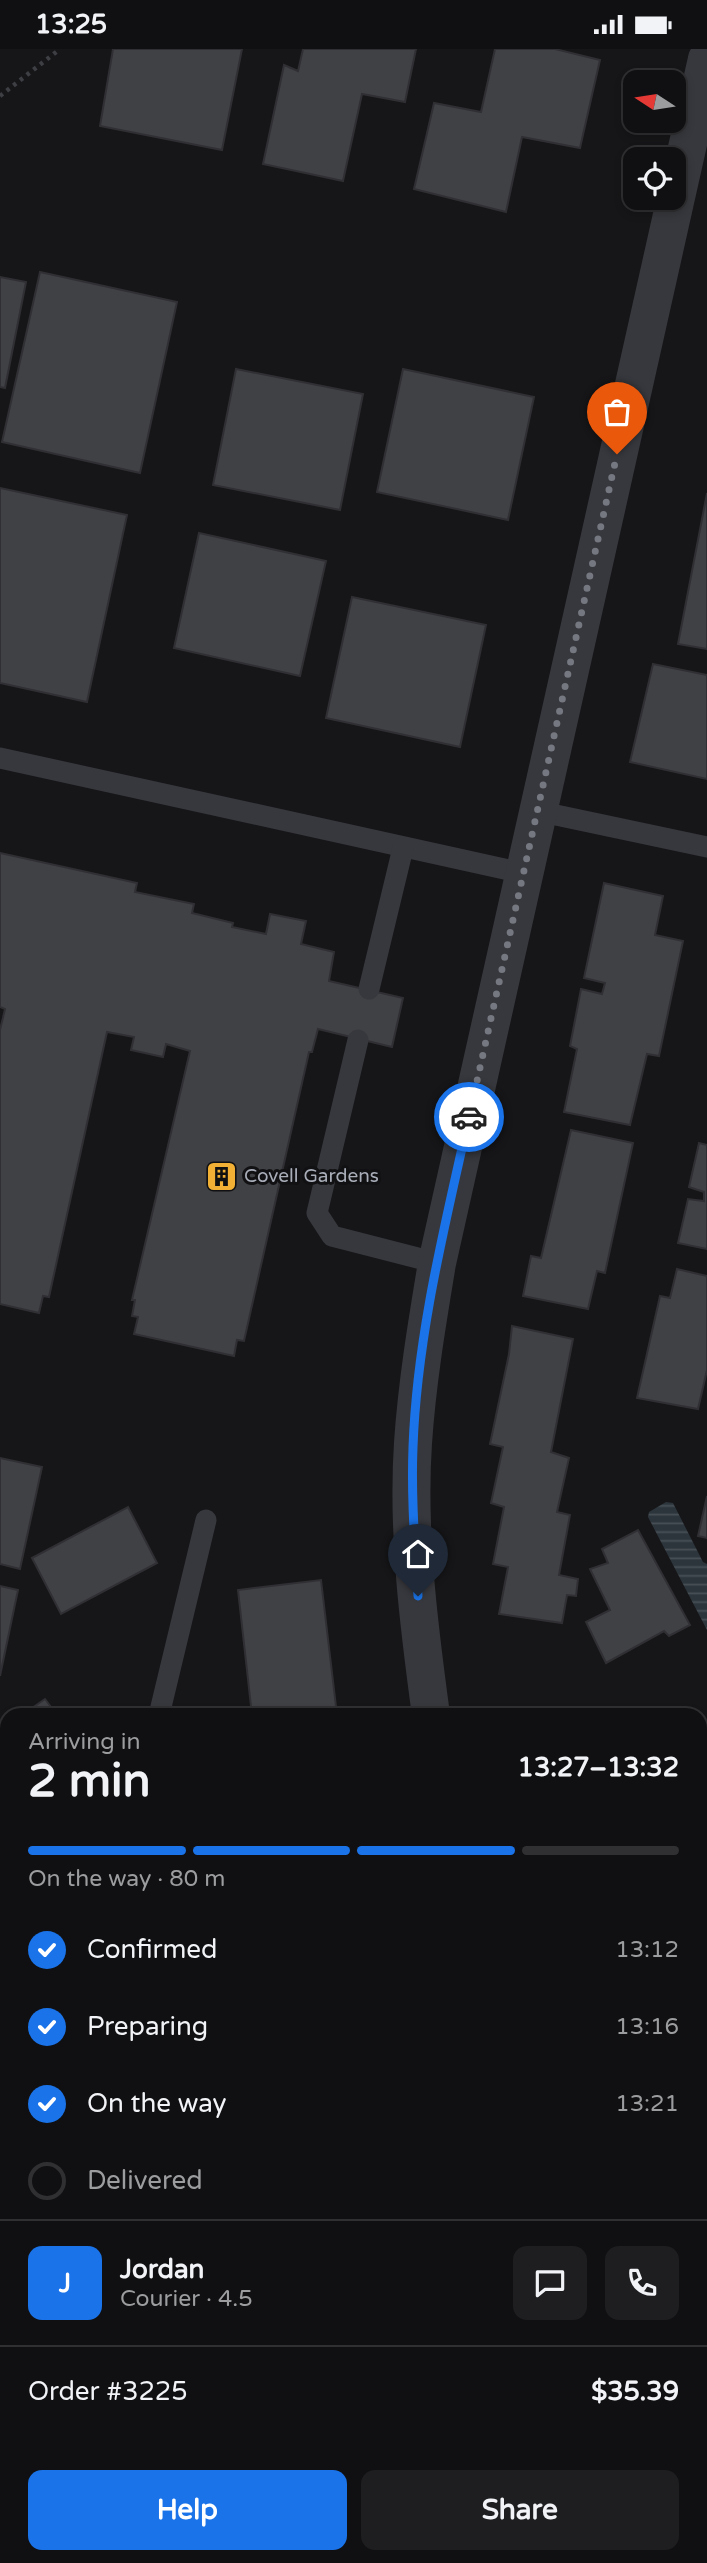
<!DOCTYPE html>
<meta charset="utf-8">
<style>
:root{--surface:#101012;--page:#1e1e20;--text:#f1f3f6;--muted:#9c9d9f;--line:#303032;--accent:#1a73e8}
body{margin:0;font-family:"Varela Round",sans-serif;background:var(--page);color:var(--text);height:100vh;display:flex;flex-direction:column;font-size:26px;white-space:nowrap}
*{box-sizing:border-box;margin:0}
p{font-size:23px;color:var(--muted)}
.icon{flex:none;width:38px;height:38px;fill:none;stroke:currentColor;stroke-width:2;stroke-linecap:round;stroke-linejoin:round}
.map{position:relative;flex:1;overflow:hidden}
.side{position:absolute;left:0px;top:1659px;width:707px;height:856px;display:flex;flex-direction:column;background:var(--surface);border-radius:21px 21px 0 0;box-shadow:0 4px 10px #0003,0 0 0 2px var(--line)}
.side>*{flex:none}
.needle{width:46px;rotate:282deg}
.controls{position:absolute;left:623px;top:21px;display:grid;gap:14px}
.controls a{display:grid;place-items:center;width:63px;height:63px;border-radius:14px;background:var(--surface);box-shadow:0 4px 10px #0003,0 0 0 2px var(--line);font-size:35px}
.pin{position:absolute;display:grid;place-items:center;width:60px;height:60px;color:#fff;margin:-72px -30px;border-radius:50% 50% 50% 0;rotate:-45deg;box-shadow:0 0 7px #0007}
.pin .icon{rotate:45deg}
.courier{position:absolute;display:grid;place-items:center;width:70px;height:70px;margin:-35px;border:5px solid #1a73e8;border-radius:50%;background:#fff;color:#222;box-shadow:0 2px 9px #0007}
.summary em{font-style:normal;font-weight:700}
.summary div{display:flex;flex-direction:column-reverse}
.summary{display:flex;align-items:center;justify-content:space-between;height:119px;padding:0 28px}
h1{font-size:46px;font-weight:700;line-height:52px}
.bar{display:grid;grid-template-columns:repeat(4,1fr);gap:10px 7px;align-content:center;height:84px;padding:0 28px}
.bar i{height:9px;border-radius:5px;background:var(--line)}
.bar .active{background:var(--accent)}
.bar p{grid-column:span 4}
.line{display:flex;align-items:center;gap:18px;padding:0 28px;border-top:2px solid var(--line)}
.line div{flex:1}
.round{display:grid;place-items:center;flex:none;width:74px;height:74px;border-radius:14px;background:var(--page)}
ol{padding:0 28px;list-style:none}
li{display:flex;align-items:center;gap:21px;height:77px}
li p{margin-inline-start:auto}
li .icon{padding:7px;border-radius:50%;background:var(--accent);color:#fff;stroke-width:4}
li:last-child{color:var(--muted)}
li i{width:38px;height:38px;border:4px solid var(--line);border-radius:50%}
.button{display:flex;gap:14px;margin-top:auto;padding:14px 28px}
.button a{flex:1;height:80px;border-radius:14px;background:var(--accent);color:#fff;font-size:28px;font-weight:700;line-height:80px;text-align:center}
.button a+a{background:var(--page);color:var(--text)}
.status{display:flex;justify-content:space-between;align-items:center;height:49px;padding:0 35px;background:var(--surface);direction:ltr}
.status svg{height:19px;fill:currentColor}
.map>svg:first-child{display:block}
.built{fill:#222225}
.water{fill:url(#water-rules)}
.building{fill:#404145;stroke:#303034;stroke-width:2}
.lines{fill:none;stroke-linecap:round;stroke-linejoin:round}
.path{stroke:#3d3f44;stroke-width:4.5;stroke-dasharray:3.5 5;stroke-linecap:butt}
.lane{stroke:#37383d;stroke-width:21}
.street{stroke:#37383d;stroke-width:38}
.secondary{stroke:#45474d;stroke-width:38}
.done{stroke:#757880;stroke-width:7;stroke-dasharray:0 12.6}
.route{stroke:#1a73e8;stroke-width:9}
.labels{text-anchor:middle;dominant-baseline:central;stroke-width:6;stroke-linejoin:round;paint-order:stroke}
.poi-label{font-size:19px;fill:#a8adb8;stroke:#111113;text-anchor:start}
</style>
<div class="status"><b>13:25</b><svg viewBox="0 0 49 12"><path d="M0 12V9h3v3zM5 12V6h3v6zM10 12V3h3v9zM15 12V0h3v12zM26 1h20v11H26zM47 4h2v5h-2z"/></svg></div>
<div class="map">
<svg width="707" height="2514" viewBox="0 0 707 2514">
<defs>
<pattern id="water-rules" width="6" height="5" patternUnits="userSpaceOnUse" patternTransform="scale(1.75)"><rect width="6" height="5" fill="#2c353c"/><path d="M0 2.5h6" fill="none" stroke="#485056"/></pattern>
</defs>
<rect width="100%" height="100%" fill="#161618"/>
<!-- built -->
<path class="built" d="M700,2121L707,2122V2514H0V2446L7,2441V2508H700Z"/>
<!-- water -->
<path class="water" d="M666,1453L673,1454L703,1513L707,1515V1581L648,1468L649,1463Z"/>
<!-- building -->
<g class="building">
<path d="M113,0H242L222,101L100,77Z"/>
<path d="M303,0H416L405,53L362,45L343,132L263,115L284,16L298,22Z"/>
<path d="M495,0H555L600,11L580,99L522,88L506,163L414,140L434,54L481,63Z"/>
<path d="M40,223L177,253L140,424L2,393Z"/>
<path d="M0,228L26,233L5,339L0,338Z"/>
<path d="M236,320L363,345L340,461L213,436Z"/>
<path d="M403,320L534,348L508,471L377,443Z"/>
<path d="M0,439L127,466L87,653L0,634Z"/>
<path d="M707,444V600L678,595Z"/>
<path d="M199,484L326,512L300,627L174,599Z"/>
<path d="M352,548L486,576L460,698L326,669Z"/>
<path d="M653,615L707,626V730L630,713Z"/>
<path d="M0,804L137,834L135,843L194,855L192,864L233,874L232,878L266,885L270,865L306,872L301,895L334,903L329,932L403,949L392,998L318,980L312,1003H309L244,1292L237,1291L234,1307L134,1285L138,1268L132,1267L135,1251H132L190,1002L166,995L163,1008L131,1001L134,988L107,983L49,1248L43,1247L39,1264L0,1255V981L5,960L0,958Z"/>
<path d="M604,834L663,847L655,886L683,892L659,1007L647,1005L630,1076L564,1063L577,1000L570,997L581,940L602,945L605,934L584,929Z"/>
<path d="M571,1081L633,1094L605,1224L597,1222L588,1260L523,1247L531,1207L541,1209Z"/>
<path d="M699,1094L707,1096V1200L678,1194L688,1150L704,1152V1143L689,1138Z"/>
<path d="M677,1220L707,1227V1321L698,1360L637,1349L660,1247L670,1249Z"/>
<path d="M512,1277L573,1290L551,1403L569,1409L557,1463L570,1466L559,1526L578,1530L576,1547L567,1546L562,1574L499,1565L508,1518L493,1515L504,1458L491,1454L503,1398L490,1395L509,1305Z"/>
<path d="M0,1409L42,1418L20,1520L0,1515Z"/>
<path d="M707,1447V1489L698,1487Z"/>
<path d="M128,1458L157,1514L61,1565L32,1509Z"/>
<path d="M638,1481L690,1576L669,1587L664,1582L606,1614L586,1573L610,1561L590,1520L608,1514L602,1500Z"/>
<path d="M321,1531L337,1666H252L238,1541Z"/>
<path d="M0,1537L18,1541L0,1627Z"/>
<path d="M45,1650L57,1666H22Z"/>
<path d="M7,1677V1782L0,1787V1682Z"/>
<path d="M700,1759L707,1760V1961L700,1960Z"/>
<path d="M0,1826L7,1836V1952L0,1957Z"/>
<path d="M700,2153L707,2155V2352L700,2351Z"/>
<path d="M107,2508H241L231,2514H111Z"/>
</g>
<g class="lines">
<!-- path -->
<g class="path">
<path d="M0,47L60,0"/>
<path d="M293,2508L298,2514"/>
</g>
<!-- lane -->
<g class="lane">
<path d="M0,709L523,824"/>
<path d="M537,762L707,798"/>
<path d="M369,940L403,799"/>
<path d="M358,991L317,1164L332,1187L437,1214"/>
<path d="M160,1662L206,1471"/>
<path d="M700,1687H707"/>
<path d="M0,2032L7,2027"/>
<path d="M0,2443L7,2452"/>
<path d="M47,2508L51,2514"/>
</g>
<!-- street -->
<path class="street" d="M431,1666C419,1578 407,1483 413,1394C417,1334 427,1274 437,1214L707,10"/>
<!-- secondary -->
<g class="secondary">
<path d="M700,2067L707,2068"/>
<path d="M0,2383L7,2377"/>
</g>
</g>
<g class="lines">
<!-- done -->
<path class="done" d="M469,1068L617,405"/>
<!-- route -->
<path class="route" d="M418,1547C415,1497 411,1448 413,1398C417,1286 445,1176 469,1068"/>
</g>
<!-- icons -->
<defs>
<symbol id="building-square" viewBox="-11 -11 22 22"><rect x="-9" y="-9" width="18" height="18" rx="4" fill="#f2b134" stroke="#111113"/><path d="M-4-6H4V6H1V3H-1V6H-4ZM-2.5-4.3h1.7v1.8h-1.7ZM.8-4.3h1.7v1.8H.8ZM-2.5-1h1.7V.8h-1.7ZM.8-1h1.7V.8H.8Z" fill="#111"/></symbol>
</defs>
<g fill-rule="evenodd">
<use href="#building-square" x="204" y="1110" width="35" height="35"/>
</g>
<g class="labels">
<!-- poi labels -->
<g class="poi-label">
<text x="244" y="1127">Covell Gardens</text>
</g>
</g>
</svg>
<div class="controls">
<a><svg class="needle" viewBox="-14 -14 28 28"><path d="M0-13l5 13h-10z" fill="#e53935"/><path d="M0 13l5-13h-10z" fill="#9c9d9f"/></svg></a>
<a><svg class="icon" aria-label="locate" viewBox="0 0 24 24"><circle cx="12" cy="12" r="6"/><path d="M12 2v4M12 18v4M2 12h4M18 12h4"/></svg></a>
</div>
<div class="pin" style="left:617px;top:405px;background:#ea580c"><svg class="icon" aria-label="bag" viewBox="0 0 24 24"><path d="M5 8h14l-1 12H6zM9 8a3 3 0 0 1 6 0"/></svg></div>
<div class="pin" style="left:418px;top:1547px;background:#1f2937"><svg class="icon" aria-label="home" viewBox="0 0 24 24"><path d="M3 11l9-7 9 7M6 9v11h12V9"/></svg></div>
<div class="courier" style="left:469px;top:1068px"><svg class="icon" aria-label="car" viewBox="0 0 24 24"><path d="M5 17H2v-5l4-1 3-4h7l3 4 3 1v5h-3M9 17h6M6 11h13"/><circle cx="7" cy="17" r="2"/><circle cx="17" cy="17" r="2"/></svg></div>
<section class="side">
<div class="summary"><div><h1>2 min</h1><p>Arriving in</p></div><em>13:27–13:32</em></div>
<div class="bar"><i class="active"></i><i class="active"></i><i class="active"></i><i></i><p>On the way · 80 m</p></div>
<ol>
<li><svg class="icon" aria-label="check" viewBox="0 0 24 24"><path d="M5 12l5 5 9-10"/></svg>Confirmed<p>13:12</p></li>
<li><svg class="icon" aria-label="check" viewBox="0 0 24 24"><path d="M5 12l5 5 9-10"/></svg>Preparing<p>13:16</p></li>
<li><svg class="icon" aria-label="check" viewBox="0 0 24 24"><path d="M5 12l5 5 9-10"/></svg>On the way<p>13:21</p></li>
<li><i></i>Delivered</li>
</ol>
<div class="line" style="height:126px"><b class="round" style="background:var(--accent);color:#fff">J</b><div><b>Jordan</b><p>Courier · 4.5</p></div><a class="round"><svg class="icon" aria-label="chat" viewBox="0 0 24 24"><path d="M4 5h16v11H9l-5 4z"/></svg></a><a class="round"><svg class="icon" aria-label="phone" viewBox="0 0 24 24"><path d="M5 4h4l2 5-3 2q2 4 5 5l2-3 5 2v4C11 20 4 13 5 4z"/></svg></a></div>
<div class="line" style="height:91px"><div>Order #3225</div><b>$35.39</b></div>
<div class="button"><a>Help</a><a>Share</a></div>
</section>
</div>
